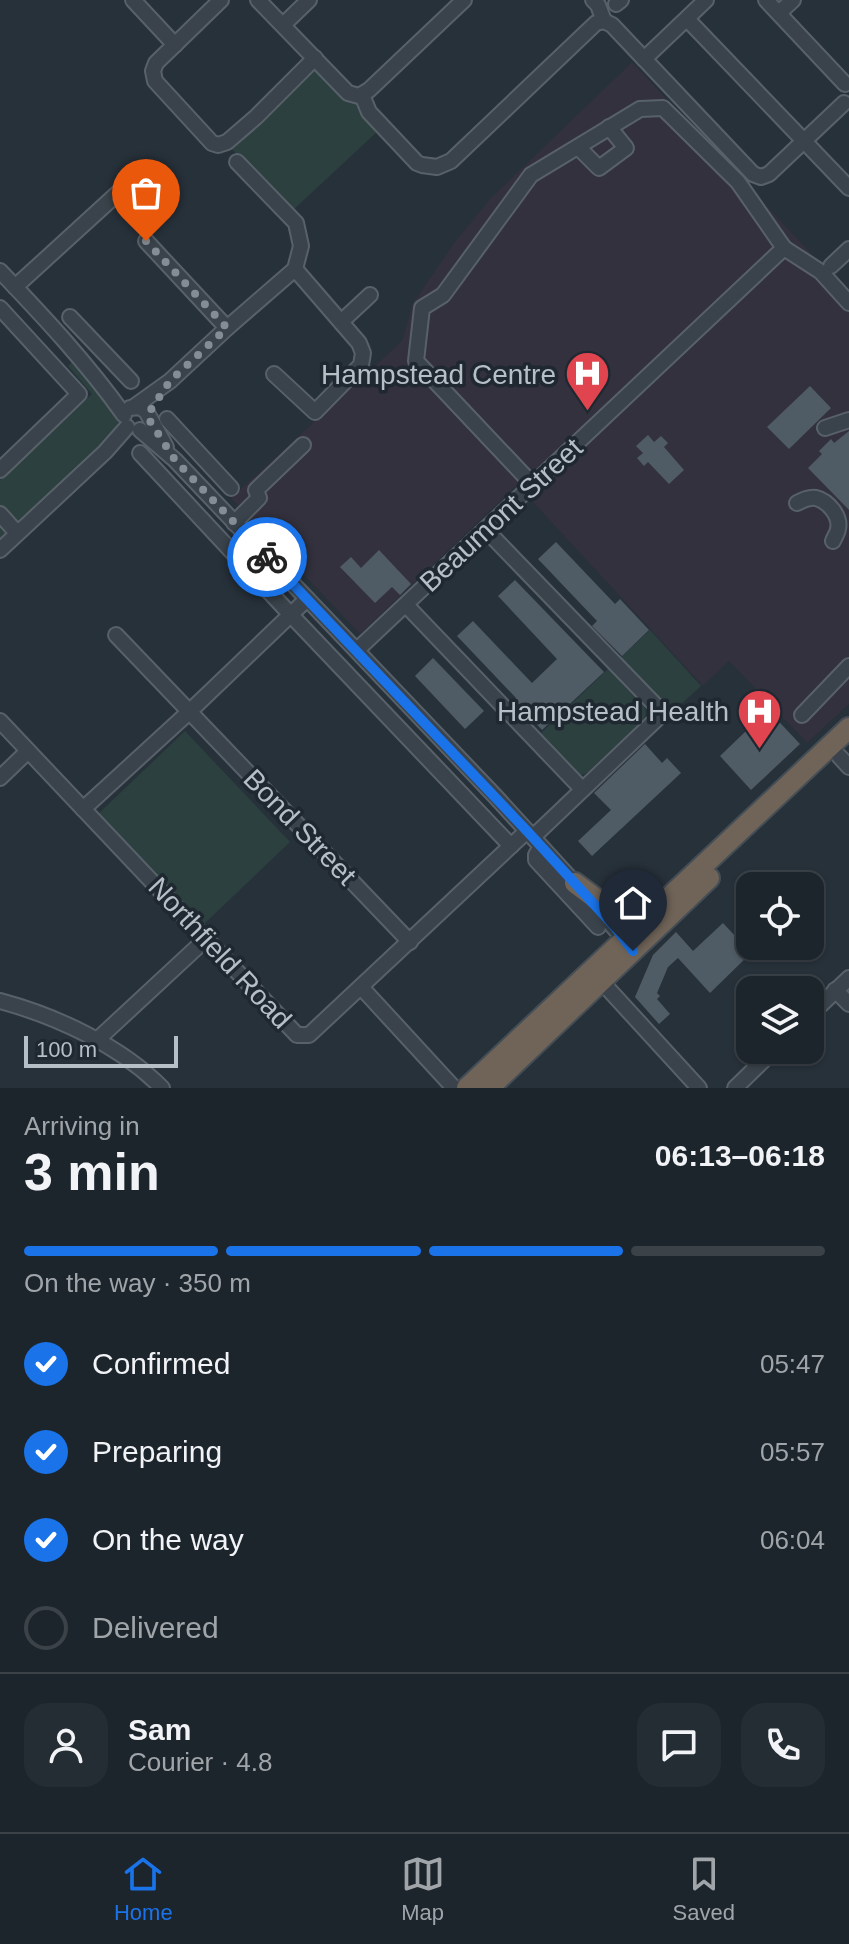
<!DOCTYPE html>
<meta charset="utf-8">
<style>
:root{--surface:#1d252c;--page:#252d34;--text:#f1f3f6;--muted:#a0a5a9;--line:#3b4248;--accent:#1a73e8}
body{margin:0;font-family:Arial,sans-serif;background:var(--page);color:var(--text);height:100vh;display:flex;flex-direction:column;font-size:30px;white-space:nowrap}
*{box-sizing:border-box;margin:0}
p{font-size:26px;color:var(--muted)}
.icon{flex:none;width:44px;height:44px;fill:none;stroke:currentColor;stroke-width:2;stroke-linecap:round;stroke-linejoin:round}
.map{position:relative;height:1088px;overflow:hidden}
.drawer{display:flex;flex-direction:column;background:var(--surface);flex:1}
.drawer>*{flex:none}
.tools{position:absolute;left:736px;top:872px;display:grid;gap:16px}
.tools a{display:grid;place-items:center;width:88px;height:88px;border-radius:16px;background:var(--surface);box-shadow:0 2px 6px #0004,0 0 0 2px var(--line);font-size:40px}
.scale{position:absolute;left:24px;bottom:20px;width:154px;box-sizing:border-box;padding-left:8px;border:4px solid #b6bec6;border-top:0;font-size:22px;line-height:28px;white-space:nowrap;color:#b6bec6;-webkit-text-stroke:6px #1f2830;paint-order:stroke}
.pin{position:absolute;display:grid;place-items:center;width:68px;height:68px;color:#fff;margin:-82px -34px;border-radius:50% 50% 50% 0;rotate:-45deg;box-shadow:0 0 8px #0007}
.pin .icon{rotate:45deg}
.courier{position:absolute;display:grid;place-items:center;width:80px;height:80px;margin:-40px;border:6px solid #1a73e8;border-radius:50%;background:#fff;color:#222;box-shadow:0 2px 10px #0007}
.head em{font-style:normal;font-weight:700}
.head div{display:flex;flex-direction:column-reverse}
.head{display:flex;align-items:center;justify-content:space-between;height:136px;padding:0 24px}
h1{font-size:52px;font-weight:700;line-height:60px}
.bar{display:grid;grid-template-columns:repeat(4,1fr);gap:12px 8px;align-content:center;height:96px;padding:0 24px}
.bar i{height:10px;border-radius:6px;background:var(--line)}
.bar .active{background:var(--accent)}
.bar p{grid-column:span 4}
.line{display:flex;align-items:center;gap:20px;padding:0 24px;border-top:2px solid var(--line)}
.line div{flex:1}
.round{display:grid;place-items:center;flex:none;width:84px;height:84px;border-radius:24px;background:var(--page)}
ol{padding:0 24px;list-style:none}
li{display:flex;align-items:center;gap:24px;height:88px}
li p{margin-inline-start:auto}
li .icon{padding:8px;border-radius:50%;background:var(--accent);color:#fff;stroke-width:4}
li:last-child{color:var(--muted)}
li i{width:44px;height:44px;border:4px solid var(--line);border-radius:50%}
.tabs{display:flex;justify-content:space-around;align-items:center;height:112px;border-top:2px solid var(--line);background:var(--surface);font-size:22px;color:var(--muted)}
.tabs a{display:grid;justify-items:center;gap:4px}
.tabs .active{color:var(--accent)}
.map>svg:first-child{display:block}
.medical{fill:#32313d}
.green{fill:#2c403f}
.building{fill:#505c65}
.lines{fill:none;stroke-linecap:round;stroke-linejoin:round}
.minor-casing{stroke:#586169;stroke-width:18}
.highway-casing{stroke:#454e56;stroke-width:24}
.minor{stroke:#3a434b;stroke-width:14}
.highway{stroke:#706458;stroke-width:20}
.done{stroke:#848d95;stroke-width:8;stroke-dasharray:0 14.4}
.route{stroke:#1a73e8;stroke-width:10}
.labels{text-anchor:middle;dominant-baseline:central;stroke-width:7;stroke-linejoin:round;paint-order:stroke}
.poi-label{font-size:28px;fill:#b6bec6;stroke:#1f2830;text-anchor:end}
.street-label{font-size:28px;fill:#b6bec6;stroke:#1f2830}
</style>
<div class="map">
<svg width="849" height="1088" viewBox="0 0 849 1088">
<rect width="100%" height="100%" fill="#27313a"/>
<!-- medical -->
<path class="medical" d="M632,62L849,294V704L807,743L729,661L703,686L517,485L360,634L231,498L402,341L413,303L454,243L490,199Z"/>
<!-- green -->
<g class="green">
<path d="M317,58L378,131L292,211L228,145Z"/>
<path d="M74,360L120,411L116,433L0,542V480L92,394L68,366Z"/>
<path d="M650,630L701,686L668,716L617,661Z"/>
<path d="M608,669L644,707C647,712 646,715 643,720L588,772L582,775L578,774L539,735Z"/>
<path d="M185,731L290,842L202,926L97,815Z"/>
</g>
<!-- building -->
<g class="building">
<path d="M810,386L831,408L789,449L767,427Z"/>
<path d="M849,431V510L808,468L822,454L819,451L831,439L834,443Z"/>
<path d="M648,435L654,442L661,436L668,443L664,447L684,470L669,484L648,462L644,466L637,458L643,453L636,446Z"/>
<path d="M556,542L615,604L620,599L649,630L622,656L592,626L597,621L538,559Z"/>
<path d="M379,550L411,584L400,595L392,587L375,603L340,567L351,557L361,568Z"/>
<path d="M515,580L604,672L542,730L514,700L516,698L457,636L473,621L532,683L557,659L498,596Z"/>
<path d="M433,658L484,711L465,729L415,676Z"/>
<path d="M768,710L800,744L751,790L720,756Z"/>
<path d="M645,744L662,763L667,758L681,773L592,856L578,841L611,810L594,793Z"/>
<path d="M723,923L751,953L710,993L678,958L668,967L657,993L660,996L657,999L670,1014L659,1024L635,997L653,955L676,932L693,951Z"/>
</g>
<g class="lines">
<defs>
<g id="minor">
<path d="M133,0L175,45"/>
<path d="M221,0L156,63L153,71L155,81L212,143L218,145L227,142L256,117L315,58"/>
<path d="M258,0L348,93L359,96L369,90L464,0"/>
<path d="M593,0L598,5L604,21"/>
<path d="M766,0L845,84"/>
<path d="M616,4L621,0"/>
<path d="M779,13L793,0"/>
<path d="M687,19L849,188"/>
<path d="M283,25L309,0"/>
<path d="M644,59L706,0"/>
<path d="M362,95L369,112L417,163L422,165L437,167L451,161L596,23L604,21L612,25L753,174L761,177L769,174L844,103"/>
<path d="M578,147L599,168L626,148L609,127"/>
<path d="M146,241L227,328"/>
<path d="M831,266L849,249"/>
<path d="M0,271C44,317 87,363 124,415"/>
<path d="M15,287L118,193"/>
<path d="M0,308L79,394L0,470"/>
<path d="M70,317L131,381"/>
<path d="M341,322L370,295"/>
<path d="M274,374L315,412L361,365L363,353L359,343L295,269"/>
<path d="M135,406L170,381L227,328L295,269L301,246L296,223L237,162"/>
<path d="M130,408L139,407L146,411L166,447"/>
<path d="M167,419L231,488"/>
<path d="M825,428L849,420"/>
<path d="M140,430L175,460L495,796L580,889"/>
<path d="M140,453L291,615L511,846"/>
<path d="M534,486L416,361L422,308L443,295L531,175L640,109L663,108L738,182L784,248L821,272L849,303"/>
<path d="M797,503C803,500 809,497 816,498C828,501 841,516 838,529C838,532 834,538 833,541"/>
<path d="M0,514L17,533"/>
<path d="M234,523L259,498L256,490L303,445"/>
<path d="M486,530L661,711V715L533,837"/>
<path d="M0,550L105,452L127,427"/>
<path d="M406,605L582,789"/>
<path d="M116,635L410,942"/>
<path d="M357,650L784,248"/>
<path d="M802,715L849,666"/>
<path d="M0,721L297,1035H309L527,831"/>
<path d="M839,756L849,767"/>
<path d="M0,778L28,751"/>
<path d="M83,809L189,712L307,599"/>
<path d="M541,847L536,855V860L598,927"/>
<path d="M596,907L630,946"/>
<path d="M601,981L699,1088"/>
<path d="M361,987L454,1088"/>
<path d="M835,990L849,1004"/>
<path d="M0,1001C56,1016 121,1046 162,1088"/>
<path d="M810,1015L849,978"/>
<path d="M97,1040L207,938"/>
<path d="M735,1088L774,1050"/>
</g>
<g id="highway">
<path d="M575,883L622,918L637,919L650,915"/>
<path d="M467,1088L849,728"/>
<path d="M489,1088L709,878"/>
</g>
</defs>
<!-- minor casing -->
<use href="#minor" class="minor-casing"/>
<!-- highway casing -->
<use href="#highway" class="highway-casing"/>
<!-- minor -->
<use href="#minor" class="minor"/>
<!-- highway -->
<use href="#highway" class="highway"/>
</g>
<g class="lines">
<!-- done -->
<path class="done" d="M146,241L227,328L170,381L148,414V418L175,460L267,557"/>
<!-- route -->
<path class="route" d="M267,557L527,831L614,926L633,951"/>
</g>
<!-- icons -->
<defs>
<symbol id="hospital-pin" viewBox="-11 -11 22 30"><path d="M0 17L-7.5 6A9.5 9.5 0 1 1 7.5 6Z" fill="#e0444e" stroke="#1f2830"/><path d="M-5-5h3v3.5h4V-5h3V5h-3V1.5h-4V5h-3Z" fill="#fff"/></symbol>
</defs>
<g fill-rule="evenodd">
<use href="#hospital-pin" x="562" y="348" width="51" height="69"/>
<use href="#hospital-pin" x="734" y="686" width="51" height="69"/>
</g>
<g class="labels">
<!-- poi labels -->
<g class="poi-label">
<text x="556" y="374">Hampstead Centre</text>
<text x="729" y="711">Hampstead Health</text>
</g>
<!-- street labels -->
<g class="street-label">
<text transform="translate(501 515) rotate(-43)">Beaumont Street</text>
<text transform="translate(300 827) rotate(46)">Bond Street</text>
<text transform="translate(220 953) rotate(47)">Northfield Road</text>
</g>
</g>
</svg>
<div class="tools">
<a><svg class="icon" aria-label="locate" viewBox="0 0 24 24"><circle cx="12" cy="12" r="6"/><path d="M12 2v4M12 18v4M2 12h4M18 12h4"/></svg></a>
<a><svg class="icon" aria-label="layers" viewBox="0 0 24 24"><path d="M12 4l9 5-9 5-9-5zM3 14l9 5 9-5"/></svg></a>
</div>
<div class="scale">100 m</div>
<div class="pin" style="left:146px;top:241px;background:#ea580c"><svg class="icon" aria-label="bag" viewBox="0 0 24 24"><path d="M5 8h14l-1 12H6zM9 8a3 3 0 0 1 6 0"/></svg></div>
<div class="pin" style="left:633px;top:951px;background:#1f2937"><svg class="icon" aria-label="home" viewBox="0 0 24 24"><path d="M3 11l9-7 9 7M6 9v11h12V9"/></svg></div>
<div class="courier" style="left:267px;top:557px"><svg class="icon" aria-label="bike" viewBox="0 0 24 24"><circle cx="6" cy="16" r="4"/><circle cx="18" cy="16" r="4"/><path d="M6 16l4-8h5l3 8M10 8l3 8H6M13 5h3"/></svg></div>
</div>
<section class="drawer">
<div class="head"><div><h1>3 min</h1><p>Arriving in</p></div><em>06:13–06:18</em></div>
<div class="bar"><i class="active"></i><i class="active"></i><i class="active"></i><i></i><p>On the way · 350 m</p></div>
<ol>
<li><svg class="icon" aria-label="check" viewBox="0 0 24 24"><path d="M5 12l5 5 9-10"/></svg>Confirmed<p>05:47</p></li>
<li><svg class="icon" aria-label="check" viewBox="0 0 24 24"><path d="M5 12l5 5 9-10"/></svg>Preparing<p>05:57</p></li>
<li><svg class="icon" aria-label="check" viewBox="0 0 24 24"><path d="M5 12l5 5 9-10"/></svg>On the way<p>06:04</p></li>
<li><i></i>Delivered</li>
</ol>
<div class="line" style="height:144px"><a class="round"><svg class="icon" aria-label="person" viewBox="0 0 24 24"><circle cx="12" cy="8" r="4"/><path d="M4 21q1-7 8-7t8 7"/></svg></a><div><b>Sam</b><p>Courier · 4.8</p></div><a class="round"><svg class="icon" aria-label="chat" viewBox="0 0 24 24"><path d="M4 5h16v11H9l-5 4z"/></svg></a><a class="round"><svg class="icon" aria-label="phone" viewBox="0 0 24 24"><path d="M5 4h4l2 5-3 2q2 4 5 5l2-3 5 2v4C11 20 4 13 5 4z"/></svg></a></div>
</section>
<nav class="tabs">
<a class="active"><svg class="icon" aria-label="home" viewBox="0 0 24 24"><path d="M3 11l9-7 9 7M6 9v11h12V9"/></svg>Home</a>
<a><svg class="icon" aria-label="map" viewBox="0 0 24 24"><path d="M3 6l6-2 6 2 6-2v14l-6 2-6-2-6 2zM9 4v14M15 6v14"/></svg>Map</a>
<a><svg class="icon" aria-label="saved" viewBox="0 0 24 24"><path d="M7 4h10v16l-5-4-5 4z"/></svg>Saved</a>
</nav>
